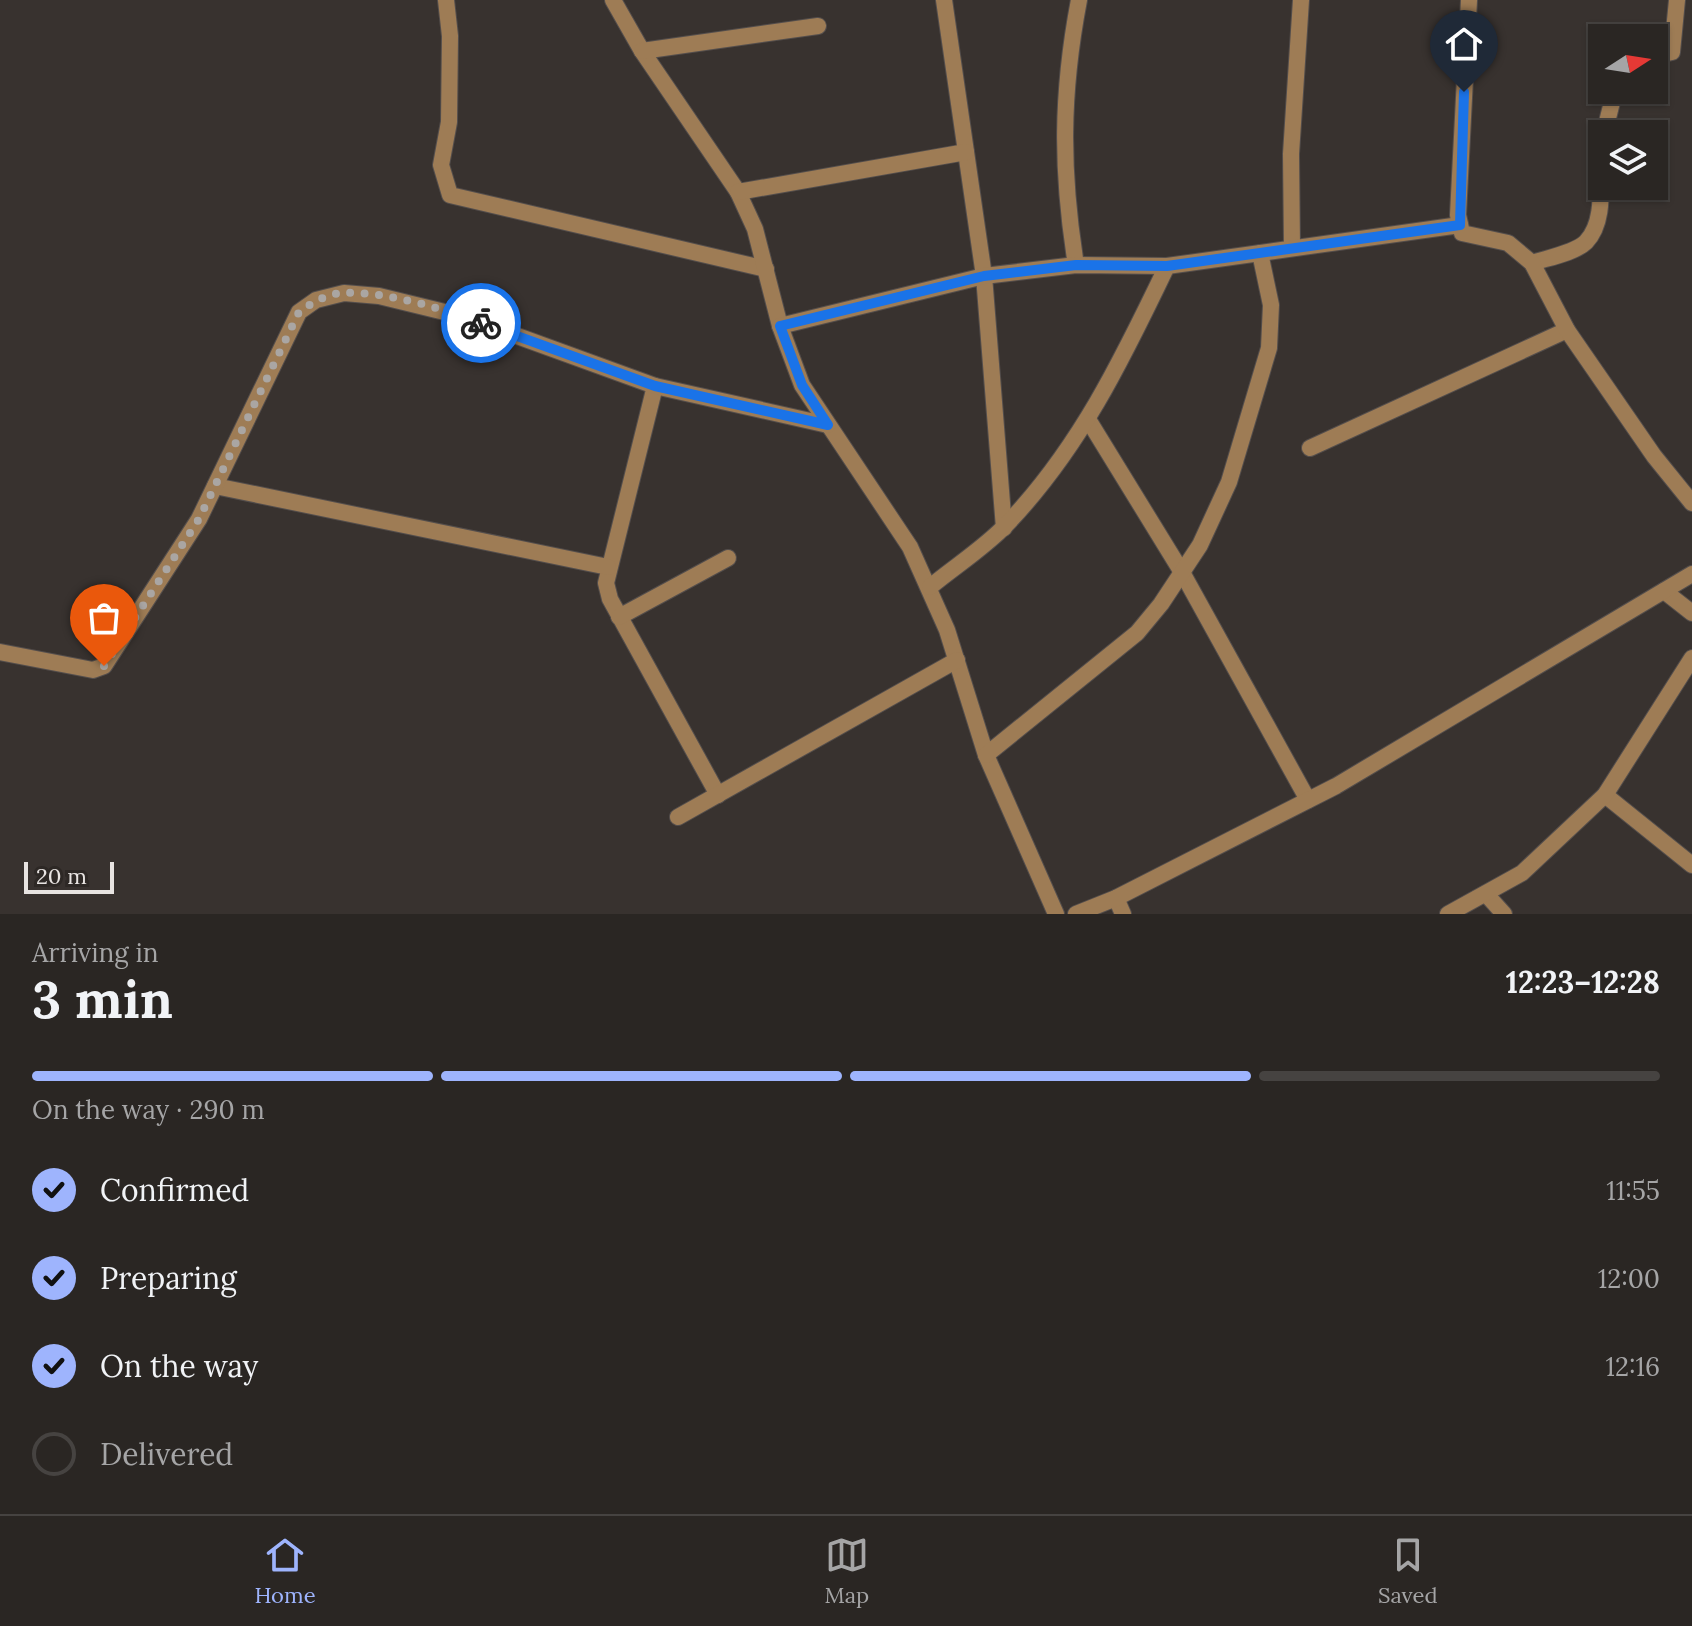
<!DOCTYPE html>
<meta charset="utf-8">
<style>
:root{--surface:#2a2623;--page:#322e2b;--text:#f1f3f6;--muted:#a5a5a6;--line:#464341;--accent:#9eb4fd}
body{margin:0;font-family:Lora,serif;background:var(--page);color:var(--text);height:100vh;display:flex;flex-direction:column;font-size:30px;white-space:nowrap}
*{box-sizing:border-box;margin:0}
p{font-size:26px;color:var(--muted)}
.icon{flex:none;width:44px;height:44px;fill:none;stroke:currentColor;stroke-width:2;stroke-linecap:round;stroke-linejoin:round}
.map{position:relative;height:914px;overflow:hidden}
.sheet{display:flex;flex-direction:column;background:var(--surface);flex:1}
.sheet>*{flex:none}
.needle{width:52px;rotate:78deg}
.fabs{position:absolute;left:1588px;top:24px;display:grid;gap:16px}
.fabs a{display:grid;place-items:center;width:80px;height:80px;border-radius:0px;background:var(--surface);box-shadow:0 2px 6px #0004,0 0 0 2px var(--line);font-size:40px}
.scale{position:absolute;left:24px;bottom:20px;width:90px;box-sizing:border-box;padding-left:8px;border:4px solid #e8e4e2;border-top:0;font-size:22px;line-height:28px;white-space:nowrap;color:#e8e4e2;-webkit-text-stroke:6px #2d2825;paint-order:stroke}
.pin{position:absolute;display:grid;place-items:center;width:68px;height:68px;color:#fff;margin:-82px -34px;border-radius:50% 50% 50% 0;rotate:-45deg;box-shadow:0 0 8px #0007}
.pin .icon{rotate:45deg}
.courier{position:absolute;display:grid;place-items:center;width:80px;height:80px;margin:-40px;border:6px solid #1a73e8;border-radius:50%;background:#fff;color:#222;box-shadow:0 2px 10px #0007}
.summary em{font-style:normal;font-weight:800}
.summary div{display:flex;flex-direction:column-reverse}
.summary{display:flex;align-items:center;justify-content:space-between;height:136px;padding:0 32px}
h1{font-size:52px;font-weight:800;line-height:60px}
.bar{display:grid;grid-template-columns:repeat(4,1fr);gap:12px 8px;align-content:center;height:96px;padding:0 32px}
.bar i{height:10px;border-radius:6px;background:var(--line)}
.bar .selected{background:var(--accent)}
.bar p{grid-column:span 4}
ol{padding:0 32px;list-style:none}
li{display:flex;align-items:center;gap:24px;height:88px}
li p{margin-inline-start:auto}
li .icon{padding:8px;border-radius:50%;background:var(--accent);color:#111;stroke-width:4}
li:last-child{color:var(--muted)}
li i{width:44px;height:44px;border:4px solid var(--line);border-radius:50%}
.tab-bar{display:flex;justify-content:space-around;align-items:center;height:112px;border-top:2px solid var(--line);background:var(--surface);font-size:22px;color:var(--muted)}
.tab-bar a{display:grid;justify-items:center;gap:4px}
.tab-bar .selected{color:var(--accent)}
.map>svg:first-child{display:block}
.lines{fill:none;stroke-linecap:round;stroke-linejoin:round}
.minor-casing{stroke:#544e4c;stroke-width:18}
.tertiary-casing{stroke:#544e4c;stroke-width:18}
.minor{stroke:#9e7c55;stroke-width:16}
.tertiary{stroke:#9e7c55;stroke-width:16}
.done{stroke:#aaa6a3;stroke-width:8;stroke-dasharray:0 14.4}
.route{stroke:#1a73e8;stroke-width:10}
</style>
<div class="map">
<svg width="1692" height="914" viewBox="0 0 1692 914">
<rect width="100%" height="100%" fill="#38322f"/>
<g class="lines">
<defs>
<g id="minor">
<path d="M446,0L450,36L449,122L441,165L450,195L766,269"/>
<path d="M613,0L642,51L738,192L755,229L780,326L802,385L910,547L947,630L986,755L1056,914"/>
<path d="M944,0L984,276L1004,528"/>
<path d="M642,51L818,26"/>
<path d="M1654,56L1672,52L1677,0"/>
<path d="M1604,134L1615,90"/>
<path d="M738,192L966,152"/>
<path d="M1292,248L1291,154L1301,0"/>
<path d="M1532,263C1547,258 1575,253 1586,242C1609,218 1597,172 1602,143"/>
<path d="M1076,265C1061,171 1061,94 1079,0"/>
<path d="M780,326L984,276L1076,265L1167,266L1460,225"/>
<path d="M655,386L606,583L610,599L718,795"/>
<path d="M1089,421L1183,574L1308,800"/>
<path d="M1310,448L1567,330"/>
<path d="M215,486L608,567"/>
<path d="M930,587C954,567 984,548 1006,525C1079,449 1122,360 1167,266"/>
<path d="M1664,591L1692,613"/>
<path d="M619,617L728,558"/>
<path d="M0,652L93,670L104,666L199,519L299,312L316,300L344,293L379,296L465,317L655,386L828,425"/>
<path d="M986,755L1137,633L1161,604L1200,545L1229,482L1269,348L1271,305L1260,253"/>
<path d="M1605,795L1692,865"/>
<path d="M678,817L957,660"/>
<path d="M1486,894L1504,914"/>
<path d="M1116,898L1123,914"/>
<path d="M1448,914L1522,873L1605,795L1692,658"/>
</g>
<g id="tertiary">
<path d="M1469,0L1458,215L1462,233L1508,243L1532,263L1567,330L1654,456L1692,503"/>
<path d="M1076,914L1116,898L1336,786L1692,574"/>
</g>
</defs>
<!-- minor casing -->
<use href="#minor" class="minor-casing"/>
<!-- tertiary casing -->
<use href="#tertiary" class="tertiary-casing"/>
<!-- minor -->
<use href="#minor" class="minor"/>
<!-- tertiary -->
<use href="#tertiary" class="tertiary"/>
</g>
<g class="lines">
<!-- done -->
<path class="done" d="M104,666L199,519L299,312C313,302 328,293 345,293C384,291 445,309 481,323"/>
<!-- route -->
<path class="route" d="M481,323L655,386L828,425L802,385L780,326L984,276L1076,265L1167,266L1460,225L1464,92"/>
</g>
</svg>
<div class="fabs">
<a><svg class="needle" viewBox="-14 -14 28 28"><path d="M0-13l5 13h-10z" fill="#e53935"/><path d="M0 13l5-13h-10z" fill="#a5a5a6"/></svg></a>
<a><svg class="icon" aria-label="layers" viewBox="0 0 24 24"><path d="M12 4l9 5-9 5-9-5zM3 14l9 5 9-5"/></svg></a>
</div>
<div class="scale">20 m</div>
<div class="pin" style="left:104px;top:666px;background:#ea580c"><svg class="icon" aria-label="bag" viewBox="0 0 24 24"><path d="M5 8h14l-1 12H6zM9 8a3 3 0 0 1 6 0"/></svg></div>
<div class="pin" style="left:1464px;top:92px;background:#1f2937"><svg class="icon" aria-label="home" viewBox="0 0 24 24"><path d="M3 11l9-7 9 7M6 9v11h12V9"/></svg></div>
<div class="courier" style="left:481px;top:323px"><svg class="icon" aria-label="bike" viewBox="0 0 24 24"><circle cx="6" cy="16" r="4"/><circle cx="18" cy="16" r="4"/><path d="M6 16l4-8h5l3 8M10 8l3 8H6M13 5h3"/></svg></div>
</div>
<section class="sheet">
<div class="summary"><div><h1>3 min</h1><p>Arriving in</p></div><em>12:23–12:28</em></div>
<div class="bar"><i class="selected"></i><i class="selected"></i><i class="selected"></i><i></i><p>On the way · 290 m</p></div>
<ol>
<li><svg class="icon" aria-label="check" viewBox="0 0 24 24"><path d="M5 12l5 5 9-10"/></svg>Confirmed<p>11:55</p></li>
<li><svg class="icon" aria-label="check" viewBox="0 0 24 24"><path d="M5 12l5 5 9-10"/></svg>Preparing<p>12:00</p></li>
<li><svg class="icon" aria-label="check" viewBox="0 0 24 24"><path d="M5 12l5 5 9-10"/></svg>On the way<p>12:16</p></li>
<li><i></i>Delivered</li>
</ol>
</section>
<nav class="tab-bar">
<a class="selected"><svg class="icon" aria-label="home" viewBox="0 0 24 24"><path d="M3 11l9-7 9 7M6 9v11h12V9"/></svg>Home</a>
<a><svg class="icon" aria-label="map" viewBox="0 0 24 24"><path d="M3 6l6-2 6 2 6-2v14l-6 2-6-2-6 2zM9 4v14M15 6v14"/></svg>Map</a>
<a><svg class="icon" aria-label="saved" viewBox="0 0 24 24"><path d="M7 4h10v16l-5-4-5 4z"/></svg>Saved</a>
</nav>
